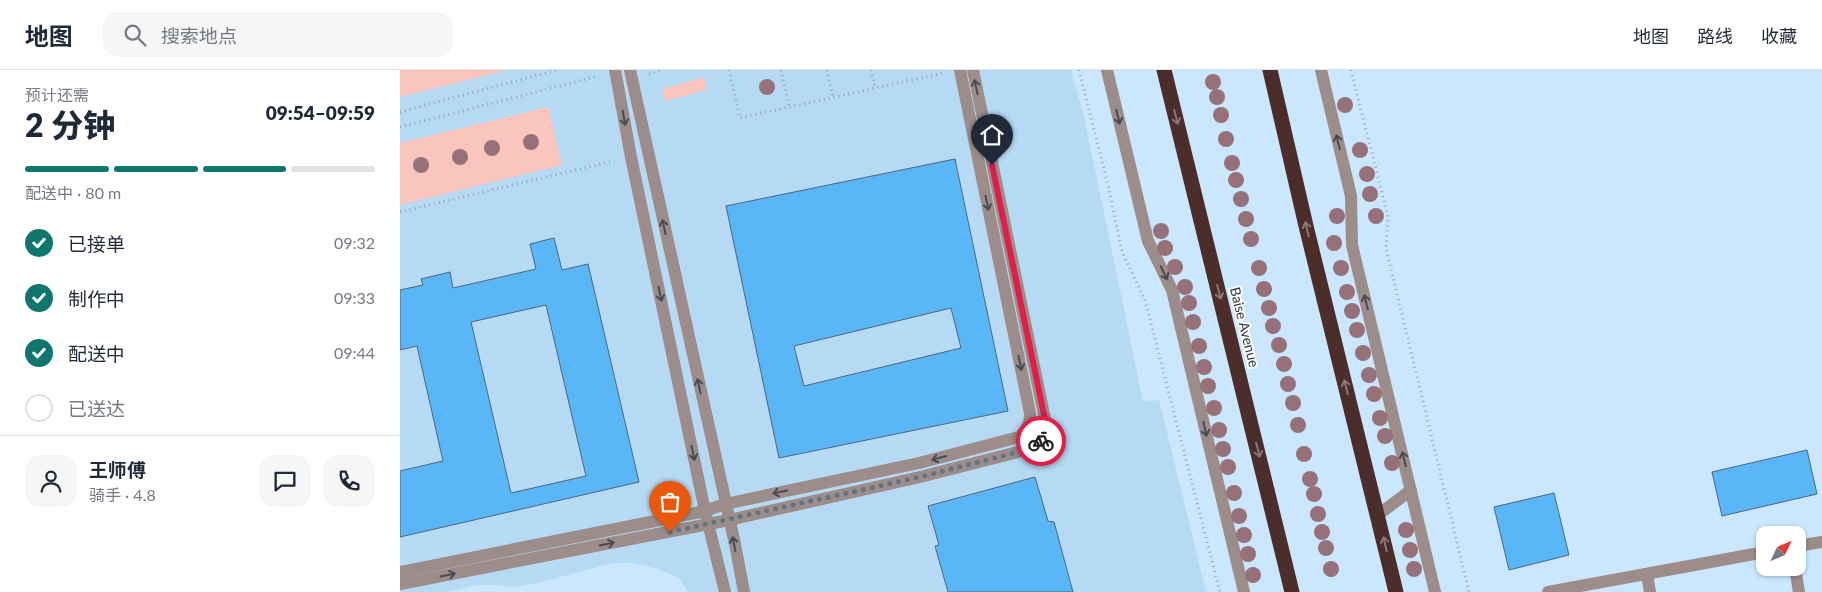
<!DOCTYPE html>
<html lang="zh">
<meta charset="utf-8">
<style>
:root{--surface:#fff;--page:#f6f6f7;--text:#1f2937;--muted:#747a83;--line:#e0e1e3;--accent:#0f766e}
body{margin:0;font-family:Lato,"Noto Sans SC",sans-serif;background:var(--page);color:var(--text);height:100vh;display:flex;flex-direction:column;font-size:19px;white-space:nowrap}
*{box-sizing:border-box;margin:0}
p{font-size:16px;color:var(--muted)}
.icon{flex:none;width:28px;height:28px;fill:none;stroke:currentColor;stroke-width:2;stroke-linecap:round;stroke-linejoin:round}
.map{position:relative;flex:1;overflow:hidden}
.side{display:flex;flex-direction:column;background:var(--surface);width:400px}
.side>*{flex:none}
.needle{width:32px;rotate:46deg}
.tools{position:absolute;left:1356px;top:456px;display:grid;gap:10px}
.tools a{display:grid;place-items:center;width:50px;height:50px;border-radius:10px;background:var(--surface);box-shadow:0 1px 4px #0004;font-size:25px}
.pin{position:absolute;display:grid;place-items:center;width:42px;height:42px;color:#fff;margin:-51px -21px;border-radius:50% 50% 50% 0;rotate:-45deg;box-shadow:0 0 5px #0007}
.pin .icon{rotate:45deg}
.courier{position:absolute;display:grid;place-items:center;width:50px;height:50px;margin:-25px;border:4px solid #e11d48;border-radius:50%;background:#fff;color:#222;box-shadow:0 1px 6px #0007}
.summary em{font-style:normal;font-weight:800}
.summary div{display:flex;flex-direction:column-reverse}
.summary{display:flex;align-items:center;justify-content:space-between;height:85px;padding:0 25px}
h1{font-size:32px;font-weight:800;line-height:38px}
.bar{display:grid;grid-template-columns:repeat(4,1fr);gap:8px 5px;align-content:center;height:60px;padding:0 25px}
.bar i{height:6px;border-radius:4px;background:var(--line)}
.bar .selected{background:var(--accent)}
.bar p{grid-column:span 4}
.line{display:flex;align-items:center;gap:12px;padding:0 25px;border-top:1px solid var(--line)}
.line div{flex:1}
.round{display:grid;place-items:center;flex:none;width:52px;height:52px;border-radius:15px;background:var(--page)}
ol{padding:0 25px;list-style:none}
li{display:flex;align-items:center;gap:15px;height:55px}
li p{margin-inline-start:auto}
li .icon{padding:5px;border-radius:50%;background:var(--accent);color:#fff;stroke-width:4}
li:last-child{color:var(--muted)}
li i{width:28px;height:28px;border:2px solid var(--line);border-radius:50%}
header{display:flex;align-items:center;gap:30px;box-sizing:border-box;height:70px;padding:0 25px;background:var(--surface);border-bottom:1px solid var(--line)}
header strong{font-size:24px}
nav{display:flex;gap:28px;margin-inline-start:auto;font-size:18px}
.search{width:350px;height:45px;background:var(--page);display:flex;align-items:center;gap:12px;box-sizing:border-box;padding:0 18px;border-radius:15px;color:var(--muted);font-size:19px}
main{display:flex;flex:1;min-height:0}
.map>svg:first-child{display:block}
.built{fill:#b6d9f4}
.green{fill:#fac5bc}
.building{fill:#59b7f8;stroke:#4d677b;fill-rule:evenodd}
.lines{fill:none;stroke-linecap:round;stroke-linejoin:round}
.path{stroke:#91a8bb;stroke-width:3;stroke-dasharray:1 4;stroke-linecap:butt}
.minor{stroke:#9c8c8a;stroke-width:12}
.highway{stroke:#4b2e2a;stroke-width:15}
.tree{fill:#977179}
.oneway{stroke:#464c52}
.oneway2{stroke:#8a7775}
.done{stroke:#627482;stroke-width:5;stroke-dasharray:0 9}
.route{stroke:#e11d48;stroke-width:6}
.labels{text-anchor:middle;dominant-baseline:central;stroke-width:4;stroke-linejoin:round;paint-order:stroke}
.street-label{font-size:14px;fill:#2a363f;stroke:#fff}
</style>
<header>
<strong>地图</strong>
<div class="search"><svg class="icon" aria-label="search" viewBox="0 0 24 24"><circle cx="10" cy="10" r="6"/><path d="M15 15l6 6"/></svg>搜索地点</div>
<nav><a>地图</a><a>路线</a><a>收藏</a></nav>
</header>
<main>
<section class="side">
<div class="summary"><div><h1>2 分钟</h1><p>预计还需</p></div><em>09:54–09:59</em></div>
<div class="bar"><i class="selected"></i><i class="selected"></i><i class="selected"></i><i></i><p>配送中 · 80 m</p></div>
<ol>
<li><svg class="icon" aria-label="check" viewBox="0 0 24 24"><path d="M5 12l5 5 9-10"/></svg>已接单<p>09:32</p></li>
<li><svg class="icon" aria-label="check" viewBox="0 0 24 24"><path d="M5 12l5 5 9-10"/></svg>制作中<p>09:33</p></li>
<li><svg class="icon" aria-label="check" viewBox="0 0 24 24"><path d="M5 12l5 5 9-10"/></svg>配送中<p>09:44</p></li>
<li><i></i>已送达</li>
</ol>
<div class="line" style="height:90px"><a class="round"><svg class="icon" aria-label="person" viewBox="0 0 24 24"><circle cx="12" cy="8" r="4"/><path d="M4 21q1-7 8-7t8 7"/></svg></a><div><b>王师傅</b><p>骑手 · 4.8</p></div><a class="round"><svg class="icon" aria-label="chat" viewBox="0 0 24 24"><path d="M4 5h16v11H9l-5 4z"/></svg></a><a class="round"><svg class="icon" aria-label="phone" viewBox="0 0 24 24"><path d="M5 4h4l2 5-3 2q2 4 5 5l2-3 5 2v4C11 20 4 13 5 4z"/></svg></a></div>
</section>
<div class="map">
<svg width="1422" height="522" viewBox="0 0 1422 522">
<rect width="100%" height="100%" fill="#cae7fe"/>
<!-- built -->
<path class="built" d="M0,0H671L684,46L743,331L759,330L806,522H288L279,508L258,499L233,493H213L141,512L115,517L99,515H77L46,522H0Z"/>
<!-- green -->
<g class="green">
<path d="M0,0H108L0,27Z"/>
<path d="M304,7L306,20L265,31L262,19Z"/>
<path d="M148,37L162,95L0,135V73Z"/>
</g>
<!-- building -->
<g class="building">
<path d="M555,89L608,341L379,388L326,136ZM551,238L561,278L404,316L394,276Z"/>
<path d="M154,168L162,200L188,194L239,412L0,467V401L43,391L17,276L0,280V220L23,215L21,209L50,202L53,218L136,199L130,174ZM146,235L186,406L111,423L71,252Z"/>
<path d="M1407,380L1417,424L1322,446L1312,402Z"/>
<path d="M635,407L648,451L654,452L673,522H548L535,476L539,475L528,436Z"/>
<path d="M1154,423L1169,485L1109,500L1094,437Z"/>
</g>
<g class="lines">
<!-- path -->
<g class="path">
<path d="M329,0L340,48L543,3"/>
<path d="M381,0L389,37"/>
<path d="M427,0L433,27"/>
<path d="M471,0L475,18"/>
<path d="M679,0L708,115L722,182L745,230L820,522"/>
<path d="M951,0L988,147L986,178L1069,522"/>
<path d="M249,4L263,0"/>
<path d="M0,42L157,0"/>
<path d="M0,57L198,6"/>
<path d="M0,142L213,91"/>
</g>
<!-- minor -->
<g class="minor">
<path d="M215,0L231,87L305,441L325,522"/>
<path d="M230,0L335,474L344,522"/>
<path d="M707,0L748,171L772,220L844,522"/>
<path d="M921,0L951,126L952,175L1035,522"/>
<path d="M978,445L1011,420"/>
<path d="M1398,476L1422,472"/>
<path d="M1395,498L1399,522"/>
<path d="M0,502L305,441L325,434L519,393L619,367C628,360 630,354 630,343L560,0"/>
<path d="M1247,504L1250,522"/>
<path d="M0,514L329,450L520,407L622,381C635,376 643,374 647,359L573,0"/>
<path d="M1148,522L1365,482"/>
</g>
<!-- highway -->
<g class="highway">
<path d="M764,0L892,522"/>
<path d="M870,0L906,156L996,522"/>
</g>
</g>
<!-- trees -->
<g class="tree">
<circle cx="813" cy="12" r="8"/>
<circle cx="367" cy="17" r="8"/>
<circle cx="817" cy="27" r="8"/>
<circle cx="945" cy="35" r="8"/>
<circle cx="821" cy="45" r="8"/>
<circle cx="826" cy="69" r="8"/>
<circle cx="131" cy="72" r="8"/>
<circle cx="92" cy="78" r="8"/>
<circle cx="960" cy="80" r="8"/>
<circle cx="60" cy="87" r="8"/>
<circle cx="832" cy="93" r="8"/>
<circle cx="21" cy="95" r="8"/>
<circle cx="967" cy="104" r="8"/>
<circle cx="836" cy="110" r="8"/>
<circle cx="970" cy="124" r="8"/>
<circle cx="841" cy="129" r="8"/>
<circle cx="937" cy="146" r="8"/>
<circle cx="976" cy="146" r="8"/>
<circle cx="846" cy="149" r="8"/>
<circle cx="761" cy="161" r="8"/>
<circle cx="851" cy="169" r="8"/>
<circle cx="934" cy="173" r="8"/>
<circle cx="765" cy="178" r="8"/>
<circle cx="775" cy="197" r="8"/>
<circle cx="859" cy="198" r="8"/>
<circle cx="941" cy="198" r="8"/>
<circle cx="785" cy="217" r="8"/>
<circle cx="864" cy="219" r="8"/>
<circle cx="947" cy="222" r="8"/>
<circle cx="789" cy="233" r="8"/>
<circle cx="869" cy="238" r="8"/>
<circle cx="952" cy="241" r="8"/>
<circle cx="793" cy="252" r="8"/>
<circle cx="873" cy="256" r="8"/>
<circle cx="957" cy="260" r="8"/>
<circle cx="879" cy="275" r="8"/>
<circle cx="799" cy="276" r="8"/>
<circle cx="963" cy="283" r="8"/>
<circle cx="884" cy="294" r="8"/>
<circle cx="804" cy="297" r="8"/>
<circle cx="969" cy="305" r="8"/>
<circle cx="888" cy="314" r="8"/>
<circle cx="808" cy="316" r="8"/>
<circle cx="974" cy="324" r="8"/>
<circle cx="893" cy="333" r="8"/>
<circle cx="814" cy="338" r="8"/>
<circle cx="980" cy="348" r="8"/>
<circle cx="898" cy="355" r="8"/>
<circle cx="819" cy="360" r="8"/>
<circle cx="985" cy="366" r="8"/>
<circle cx="823" cy="379" r="8"/>
<circle cx="904" cy="384" r="8"/>
<circle cx="992" cy="393" r="8"/>
<circle cx="828" cy="397" r="8"/>
<circle cx="910" cy="409" r="8"/>
<circle cx="834" cy="423" r="8"/>
<circle cx="914" cy="424" r="8"/>
<circle cx="918" cy="444" r="8"/>
<circle cx="839" cy="446" r="8"/>
<circle cx="1006" cy="460" r="8"/>
<circle cx="922" cy="462" r="8"/>
<circle cx="844" cy="465" r="8"/>
<circle cx="926" cy="478" r="8"/>
<circle cx="1010" cy="480" r="8"/>
<circle cx="848" cy="484" r="8"/>
<circle cx="931" cy="499" r="8"/>
<circle cx="1014" cy="499" r="8"/>
<circle cx="853" cy="505" r="8"/>
</g>
<!-- one-way arrows -->
<defs><path id="oneway-shaft" d="M-6 0H5M1.5-3L5.5 0L1.5 3" fill="none" stroke-width="1.6" stroke-linecap="round" stroke-linejoin="round" transform="scale(1.25)"/></defs>
<g class="oneway">
<use href="#oneway-shaft" transform="translate(576 17) rotate(-102)"/>
<use href="#oneway-shaft" transform="translate(718 47) rotate(76)"/>
<use href="#oneway-shaft" transform="translate(224 48) rotate(80)"/>
<use href="#oneway-shaft" transform="translate(938 72) rotate(-103)"/>
<use href="#oneway-shaft" transform="translate(587 133) rotate(78)"/>
<use href="#oneway-shaft" transform="translate(264 157) rotate(-102)"/>
<use href="#oneway-shaft" transform="translate(764 203) rotate(64)"/>
<use href="#oneway-shaft" transform="translate(260 224) rotate(78)"/>
<use href="#oneway-shaft" transform="translate(966 232) rotate(-104)"/>
<use href="#oneway-shaft" transform="translate(620 293) rotate(78)"/>
<use href="#oneway-shaft" transform="translate(299 316) rotate(-102)"/>
<use href="#oneway-shaft" transform="translate(805 359) rotate(77)"/>
<use href="#oneway-shaft" transform="translate(293 383) rotate(78)"/>
<use href="#oneway-shaft" transform="translate(539 388) rotate(165)"/>
<use href="#oneway-shaft" transform="translate(1004 389) rotate(-104)"/>
<use href="#oneway-shaft" transform="translate(380 422) rotate(168)"/>
<use href="#oneway-shaft" transform="translate(207 474) rotate(-11)"/>
<use href="#oneway-shaft" transform="translate(334 474) rotate(-101)"/>
<use href="#oneway-shaft" transform="translate(48 505) rotate(-11)"/>
</g>
<g class="oneway2">
<use href="#oneway-shaft" transform="translate(776 47) rotate(76)"/>
<use href="#oneway-shaft" transform="translate(907 159) rotate(-104)"/>
<use href="#oneway-shaft" transform="translate(819 222) rotate(76)"/>
<use href="#oneway-shaft" transform="translate(946 317) rotate(-104)"/>
<use href="#oneway-shaft" transform="translate(858 380) rotate(76)"/>
<use href="#oneway-shaft" transform="translate(985 474) rotate(-103)"/>
</g>
<g class="lines">
<!-- done -->
<path class="done" d="M270,462L520,407L622,381L635,376L641,371"/>
<!-- route -->
<path class="route" d="M592,95L647,359L644,368L641,371"/>
</g>
<g class="labels">
<!-- street labels -->
<g class="street-label">
<text transform="translate(845 257) rotate(76)">Baise Avenue</text>
</g>
</g>
</svg>
<div class="tools">
<a><svg class="needle" viewBox="-14 -14 28 28"><path d="M0-13l5 13h-10z" fill="#e53935"/><path d="M0 13l5-13h-10z" fill="#747a83"/></svg></a>
</div>
<div class="pin" style="left:270px;top:462px;background:#ea580c"><svg class="icon" aria-label="bag" viewBox="0 0 24 24"><path d="M5 8h14l-1 12H6zM9 8a3 3 0 0 1 6 0"/></svg></div>
<div class="pin" style="left:592px;top:95px;background:#1f2937"><svg class="icon" aria-label="home" viewBox="0 0 24 24"><path d="M3 11l9-7 9 7M6 9v11h12V9"/></svg></div>
<div class="courier" style="left:641px;top:371px"><svg class="icon" aria-label="bike" viewBox="0 0 24 24"><circle cx="6" cy="16" r="4"/><circle cx="18" cy="16" r="4"/><path d="M6 16l4-8h5l3 8M10 8l3 8H6M13 5h3"/></svg></div>
</div>
</main>
